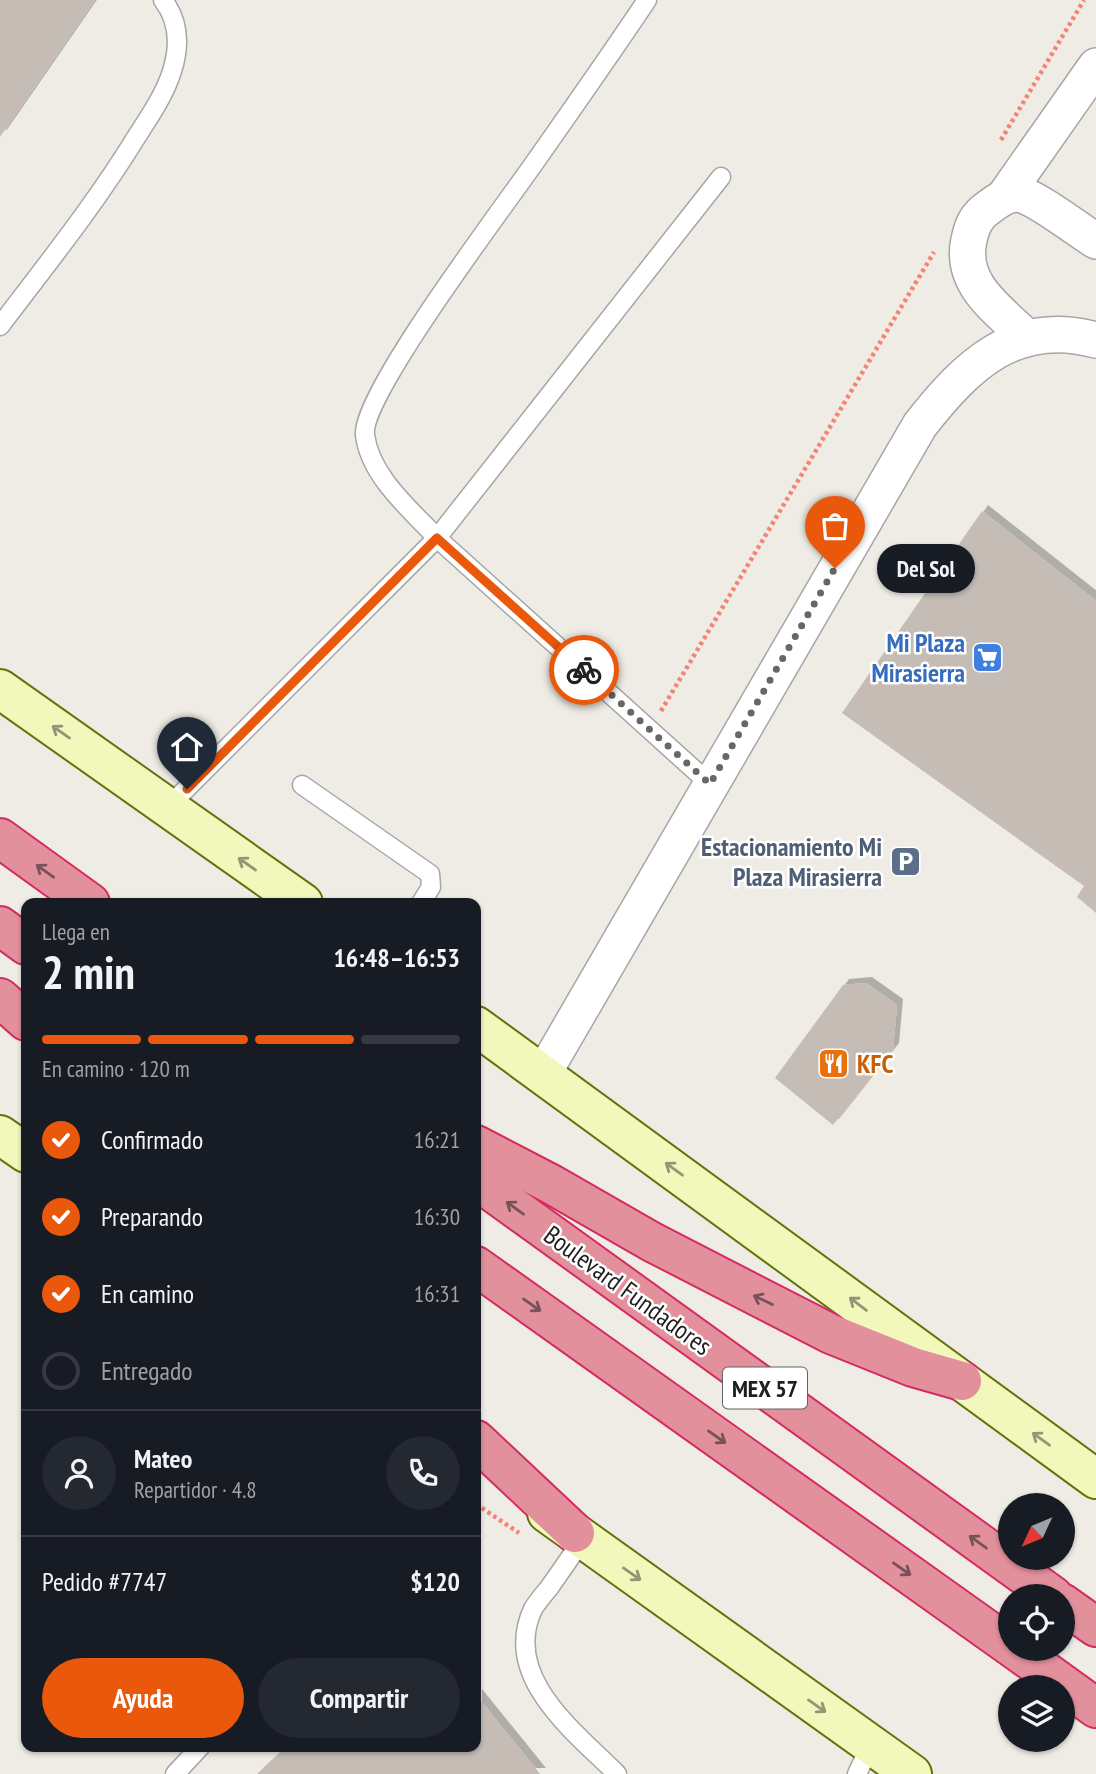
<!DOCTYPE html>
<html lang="es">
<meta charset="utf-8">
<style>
:root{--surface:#171b24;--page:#242831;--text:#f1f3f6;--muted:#9ea1a6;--line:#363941;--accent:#ea580c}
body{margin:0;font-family:"PT Sans Narrow",sans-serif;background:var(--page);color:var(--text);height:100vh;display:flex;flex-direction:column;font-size:26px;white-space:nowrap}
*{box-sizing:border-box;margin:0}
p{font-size:23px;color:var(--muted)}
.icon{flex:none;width:38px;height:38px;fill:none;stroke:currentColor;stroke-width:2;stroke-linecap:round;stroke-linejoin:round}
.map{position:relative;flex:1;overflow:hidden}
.panel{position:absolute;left:21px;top:898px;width:460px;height:854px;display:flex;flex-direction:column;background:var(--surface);border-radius:14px;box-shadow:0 2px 5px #0004}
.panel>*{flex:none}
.needle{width:46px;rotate:226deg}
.controls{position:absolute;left:998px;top:1493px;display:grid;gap:14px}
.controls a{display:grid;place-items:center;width:77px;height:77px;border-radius:50%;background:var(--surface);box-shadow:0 2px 5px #0004;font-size:35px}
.pin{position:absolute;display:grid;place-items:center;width:60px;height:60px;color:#fff;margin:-72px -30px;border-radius:50% 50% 50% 0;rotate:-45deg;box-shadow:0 0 7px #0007}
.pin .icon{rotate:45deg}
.courier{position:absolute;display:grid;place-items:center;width:70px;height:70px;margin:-35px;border:5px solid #ea580c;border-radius:50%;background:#fff;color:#222;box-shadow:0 2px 9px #0007}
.bubble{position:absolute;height:49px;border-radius:24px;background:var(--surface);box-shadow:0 2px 5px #0004;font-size:23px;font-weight:700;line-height:49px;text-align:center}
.head em{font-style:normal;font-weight:700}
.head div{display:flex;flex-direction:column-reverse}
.head{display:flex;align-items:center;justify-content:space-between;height:119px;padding:0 21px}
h1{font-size:46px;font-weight:700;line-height:52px}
.bar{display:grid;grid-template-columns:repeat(4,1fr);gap:10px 7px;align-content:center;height:84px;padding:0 21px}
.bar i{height:9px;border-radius:5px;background:var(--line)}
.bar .on{background:var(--accent)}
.bar p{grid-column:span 4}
.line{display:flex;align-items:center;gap:18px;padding:0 21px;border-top:2px solid var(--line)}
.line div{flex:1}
.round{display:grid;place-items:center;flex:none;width:74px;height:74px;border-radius:37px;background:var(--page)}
ol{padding:0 21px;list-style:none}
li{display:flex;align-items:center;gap:21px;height:77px}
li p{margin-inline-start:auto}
li .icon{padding:7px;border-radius:50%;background:var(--accent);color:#fff;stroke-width:4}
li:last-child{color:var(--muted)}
li i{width:38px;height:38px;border:4px solid var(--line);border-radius:50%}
.primary-button{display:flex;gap:14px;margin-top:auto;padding:14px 21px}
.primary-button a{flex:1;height:80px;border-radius:42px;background:var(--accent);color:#fff;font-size:28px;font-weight:700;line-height:80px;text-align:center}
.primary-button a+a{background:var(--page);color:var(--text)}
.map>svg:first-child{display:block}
.building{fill:#c4bcb5;filter:url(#shadow)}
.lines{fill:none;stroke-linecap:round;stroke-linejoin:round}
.service-casing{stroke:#a6a6a6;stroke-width:21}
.minor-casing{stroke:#a6a6a6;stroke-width:38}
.secondary-casing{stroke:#647309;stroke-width:42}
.motorway-casing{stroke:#d42b60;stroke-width:42}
.path{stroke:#f48371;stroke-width:4.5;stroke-dasharray:3.5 3.5;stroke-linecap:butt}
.service{stroke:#fff;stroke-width:18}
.minor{stroke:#fff;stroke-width:35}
.secondary{stroke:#f2f7bc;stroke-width:38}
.motorway{stroke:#e3909d;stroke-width:38}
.oneway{stroke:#939675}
.oneway2{stroke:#775258}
.done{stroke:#686764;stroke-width:7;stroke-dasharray:0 12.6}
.route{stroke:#ea580c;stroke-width:9}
.labels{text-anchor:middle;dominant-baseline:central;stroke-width:5;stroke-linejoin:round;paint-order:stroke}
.shield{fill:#fff;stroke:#626262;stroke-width:2}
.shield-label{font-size:24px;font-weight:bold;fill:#1f1f1f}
.shop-label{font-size:26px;font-weight:bold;fill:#366cbe;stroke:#fff;text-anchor:end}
.service-label{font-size:26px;font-weight:bold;fill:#4e5e75;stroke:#fff;text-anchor:end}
.food-label{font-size:26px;font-weight:bold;fill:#c56008;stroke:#fff;text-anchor:start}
.street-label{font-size:26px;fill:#1f1f1f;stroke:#fff}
</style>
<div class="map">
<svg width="1096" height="1774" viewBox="0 0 1096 1774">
<defs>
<filter id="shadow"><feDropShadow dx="6" dy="-6" stdDeviation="0" flood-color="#0004"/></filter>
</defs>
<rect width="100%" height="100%" fill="#efece5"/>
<!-- building -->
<g class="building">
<path d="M0,0H95L0,137Z"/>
<path d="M982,511L1096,601V913L1077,897L1084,886L842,713Z"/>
<path d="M866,983L897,1005L893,1049L833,1125L775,1078L843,985Z"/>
<path d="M476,1695L540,1774H257L287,1746H476Z"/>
</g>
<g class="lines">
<defs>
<g id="service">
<path d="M647,0C611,54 573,108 535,162C506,204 360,396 365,435C370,476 410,509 437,538L710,784"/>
<path d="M0,326C47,264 96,203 137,136C150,116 165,94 172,71C180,46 179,21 163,0"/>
<path d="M302,785L430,874L431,887L421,903"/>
<path d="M167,808L437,538L721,177"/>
<path d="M583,1539C572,1555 561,1571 549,1588C544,1594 537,1602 533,1609C501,1677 575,1732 617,1774"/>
<path d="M175,1774L201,1746"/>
<path d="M857,1774L871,1744"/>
</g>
<g id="minor">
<path d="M1004,197L1096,66"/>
<path d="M1026,337C998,309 959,284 969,240C972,226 976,216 988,208C997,201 1010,192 1022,195C1038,199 1080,231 1096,241"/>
<path d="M543,1074L920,425C967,365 1015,318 1096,340"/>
</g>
<g id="secondary">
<path d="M0,689L303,903"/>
<path d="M476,1026L1096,1479"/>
<path d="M0,1135L26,1153"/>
<path d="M547,1513L912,1774"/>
</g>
<g id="motorway">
<path d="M0,838L90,903"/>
<path d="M0,926L26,945"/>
<path d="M0,998L26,1021"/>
<path d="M476,1145L551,1184L652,1242L831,1334L913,1367L962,1381"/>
<path d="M476,1180L1053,1596"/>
<path d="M476,1266L1010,1646"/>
<path d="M476,1440L575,1533"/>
<path d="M1062,1603L1096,1627"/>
<path d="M1013,1648L1096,1708"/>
</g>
</defs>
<!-- service casing -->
<use href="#service" class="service-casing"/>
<!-- minor casing -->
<use href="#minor" class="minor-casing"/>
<!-- secondary casing -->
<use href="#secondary" class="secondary-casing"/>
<!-- motorway casing -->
<use href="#motorway" class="motorway-casing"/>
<!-- path -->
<g class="path">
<path d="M1001,140L1084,0"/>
<path d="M661,711L934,252"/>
<path d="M476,1504L519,1533"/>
</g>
<!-- service -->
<use href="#service" class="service"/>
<!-- minor -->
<use href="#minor" class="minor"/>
<!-- secondary -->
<use href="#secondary" class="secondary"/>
<!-- motorway -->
<use href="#motorway" class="motorway"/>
</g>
<!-- one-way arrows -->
<defs><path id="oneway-shaft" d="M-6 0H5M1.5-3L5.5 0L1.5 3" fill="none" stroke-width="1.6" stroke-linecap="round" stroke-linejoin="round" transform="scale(1.75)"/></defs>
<g class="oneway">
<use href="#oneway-shaft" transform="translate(61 732) rotate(-145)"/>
<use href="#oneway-shaft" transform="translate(247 864) rotate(-145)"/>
<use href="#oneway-shaft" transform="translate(674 1169) rotate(-144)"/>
<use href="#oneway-shaft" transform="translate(858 1304) rotate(-143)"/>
<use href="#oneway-shaft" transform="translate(1041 1439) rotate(-144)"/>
<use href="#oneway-shaft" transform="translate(632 1574) rotate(35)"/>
<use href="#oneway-shaft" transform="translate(817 1706) rotate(35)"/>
</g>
<g class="oneway2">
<use href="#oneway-shaft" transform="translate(45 871) rotate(-144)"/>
<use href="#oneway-shaft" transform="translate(515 1208) rotate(-144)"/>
<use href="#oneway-shaft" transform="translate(763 1300) rotate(-154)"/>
<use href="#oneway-shaft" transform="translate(532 1305) rotate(35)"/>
<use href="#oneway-shaft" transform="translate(717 1437) rotate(35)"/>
<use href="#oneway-shaft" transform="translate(978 1542) rotate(-144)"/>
<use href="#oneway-shaft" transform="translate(902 1569) rotate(35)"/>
</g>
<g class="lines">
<!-- done -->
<path class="done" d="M584,670L710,784L835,568"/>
<!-- route -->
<path class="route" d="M187,789L437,538L584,670"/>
</g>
<!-- icons -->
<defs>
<symbol id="supermarket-square" viewBox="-11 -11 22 22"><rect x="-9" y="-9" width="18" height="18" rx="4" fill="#3f7fe0" stroke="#fff"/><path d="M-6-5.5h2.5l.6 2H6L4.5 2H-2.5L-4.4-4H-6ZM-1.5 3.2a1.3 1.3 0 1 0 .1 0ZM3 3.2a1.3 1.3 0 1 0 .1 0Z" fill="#fff"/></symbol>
<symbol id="parking-square" viewBox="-11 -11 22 22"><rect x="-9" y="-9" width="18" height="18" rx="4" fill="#5c6f8a" stroke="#fff"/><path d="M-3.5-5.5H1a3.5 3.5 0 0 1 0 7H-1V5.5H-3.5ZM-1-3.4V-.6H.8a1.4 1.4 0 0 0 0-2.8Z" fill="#fff"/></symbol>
<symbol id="restaurant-square" viewBox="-11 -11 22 22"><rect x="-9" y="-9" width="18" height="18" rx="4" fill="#e8710a" stroke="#fff"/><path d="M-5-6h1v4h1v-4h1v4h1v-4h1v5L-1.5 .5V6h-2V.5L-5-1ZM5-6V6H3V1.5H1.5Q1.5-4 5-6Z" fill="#fff"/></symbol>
</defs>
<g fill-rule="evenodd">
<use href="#supermarket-square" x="970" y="640" width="35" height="35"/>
<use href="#parking-square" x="888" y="844" width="35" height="35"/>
<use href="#restaurant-square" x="816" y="1046" width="35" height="35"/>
</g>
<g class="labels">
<!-- shield labels -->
<rect class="shield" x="723" y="1367.5" width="84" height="41" rx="5"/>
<g class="shield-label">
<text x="765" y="1388">MEX 57</text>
</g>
<!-- shop labels -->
<g class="shop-label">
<text x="965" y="642">Mi Plaza<tspan x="965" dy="30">Mirasierra</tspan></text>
</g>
<!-- service labels -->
<g class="service-label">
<text x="882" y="846">Estacionamiento Mi<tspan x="882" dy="30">Plaza Mirasierra</tspan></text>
</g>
<!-- food labels -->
<g class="food-label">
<text x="857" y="1063">KFC</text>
</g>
<!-- street labels -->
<g class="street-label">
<text transform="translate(628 1290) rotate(36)">Boulevard Fundadores</text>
</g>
</g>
</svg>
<div class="controls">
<a><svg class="needle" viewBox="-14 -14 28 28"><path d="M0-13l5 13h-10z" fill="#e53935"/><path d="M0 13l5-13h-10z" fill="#9ea1a6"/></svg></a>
<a><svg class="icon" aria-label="locate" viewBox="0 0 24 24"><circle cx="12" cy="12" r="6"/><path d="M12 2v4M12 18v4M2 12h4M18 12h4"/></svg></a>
<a><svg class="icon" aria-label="layers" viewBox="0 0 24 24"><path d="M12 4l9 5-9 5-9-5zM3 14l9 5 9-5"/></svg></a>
</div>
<div class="pin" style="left:835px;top:568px;background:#ea580c"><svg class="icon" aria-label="bag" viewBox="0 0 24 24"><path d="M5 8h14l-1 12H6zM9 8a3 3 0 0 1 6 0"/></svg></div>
<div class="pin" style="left:187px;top:789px;background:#1f2937"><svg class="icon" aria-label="home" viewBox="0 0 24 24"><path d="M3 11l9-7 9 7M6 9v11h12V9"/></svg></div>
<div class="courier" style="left:584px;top:670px"><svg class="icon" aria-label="bike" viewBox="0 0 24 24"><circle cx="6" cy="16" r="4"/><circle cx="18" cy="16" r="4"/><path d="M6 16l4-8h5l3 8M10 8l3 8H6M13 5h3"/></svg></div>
<div class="bubble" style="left:877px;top:544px;width:98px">Del Sol</div>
<section class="panel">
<div class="head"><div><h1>2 min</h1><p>Llega en</p></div><em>16:48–16:53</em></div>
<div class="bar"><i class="on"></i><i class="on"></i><i class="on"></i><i></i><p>En camino · 120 m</p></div>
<ol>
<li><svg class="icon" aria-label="check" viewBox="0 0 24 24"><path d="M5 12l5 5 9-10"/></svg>Confirmado<p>16:21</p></li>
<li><svg class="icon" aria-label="check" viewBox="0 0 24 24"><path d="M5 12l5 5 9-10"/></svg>Preparando<p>16:30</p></li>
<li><svg class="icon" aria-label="check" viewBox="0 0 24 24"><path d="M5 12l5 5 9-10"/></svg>En camino<p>16:31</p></li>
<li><i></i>Entregado</li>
</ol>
<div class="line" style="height:126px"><a class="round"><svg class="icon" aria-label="person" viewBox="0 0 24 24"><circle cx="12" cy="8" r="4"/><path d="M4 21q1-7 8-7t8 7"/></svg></a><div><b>Mateo</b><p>Repartidor · 4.8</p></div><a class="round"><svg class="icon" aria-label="phone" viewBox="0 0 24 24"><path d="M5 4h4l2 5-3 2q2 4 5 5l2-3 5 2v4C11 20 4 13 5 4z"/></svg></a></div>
<div class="line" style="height:91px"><div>Pedido #7747</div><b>$120</b></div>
<div class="primary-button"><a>Ayuda</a><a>Compartir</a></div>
</section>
</div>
